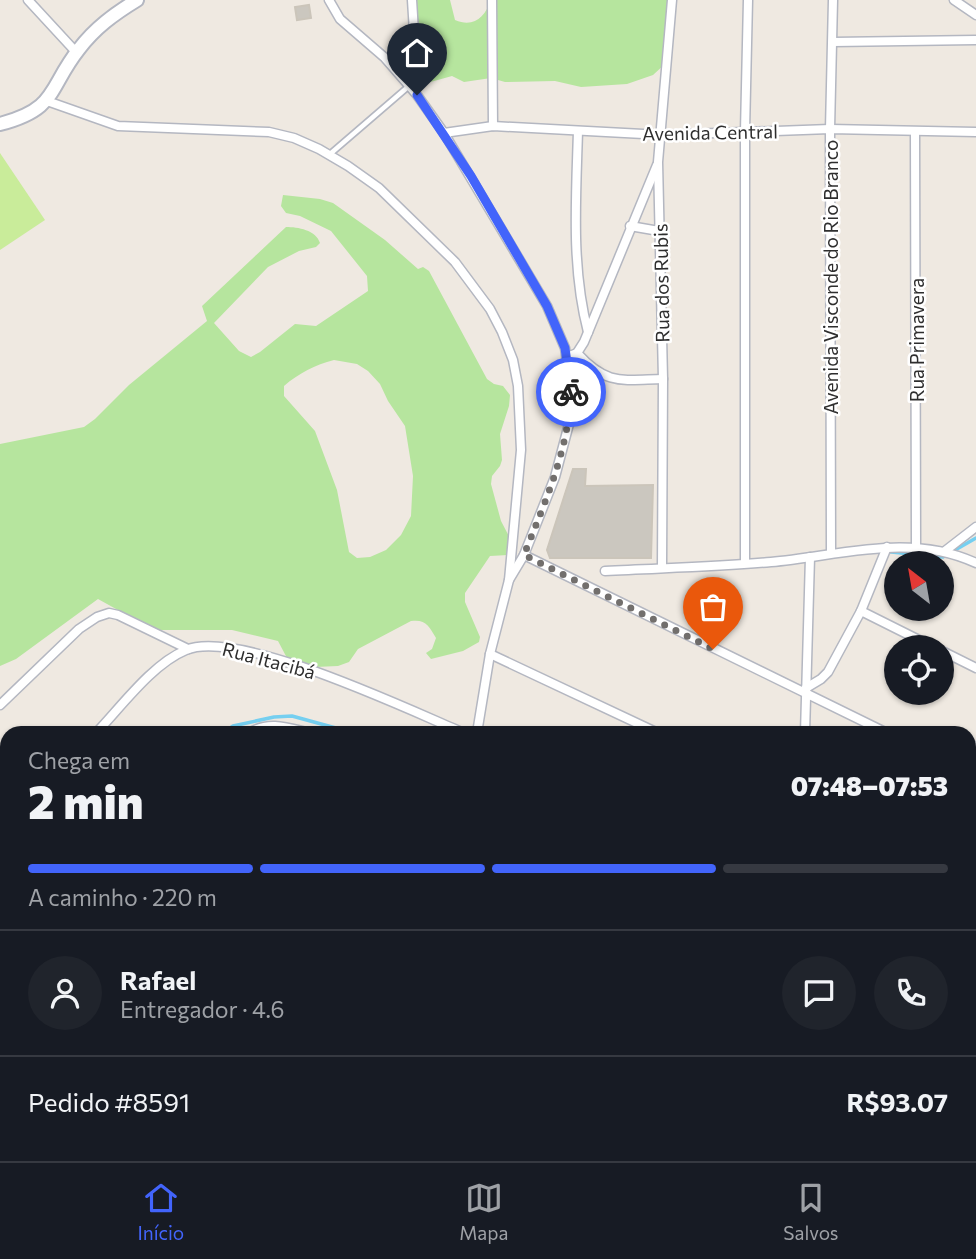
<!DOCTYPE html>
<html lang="pt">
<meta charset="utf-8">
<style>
:root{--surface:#171b24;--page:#20242c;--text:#f1f3f6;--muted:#9ea1a6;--line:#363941;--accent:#4264fb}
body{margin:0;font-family:Commissioner,sans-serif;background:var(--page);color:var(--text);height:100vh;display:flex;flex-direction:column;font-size:26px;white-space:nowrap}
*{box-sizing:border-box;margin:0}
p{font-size:23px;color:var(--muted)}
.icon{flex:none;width:38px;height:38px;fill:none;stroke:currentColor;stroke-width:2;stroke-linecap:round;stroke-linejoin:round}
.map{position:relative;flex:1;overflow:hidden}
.details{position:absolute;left:0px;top:726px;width:976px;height:436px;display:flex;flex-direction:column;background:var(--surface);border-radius:21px 21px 0 0;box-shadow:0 2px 5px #0004}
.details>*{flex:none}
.needle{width:46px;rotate:329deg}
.buttons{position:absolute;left:884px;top:551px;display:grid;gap:14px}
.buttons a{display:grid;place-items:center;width:70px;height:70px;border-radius:50%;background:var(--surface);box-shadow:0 2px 5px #0004;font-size:35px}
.pin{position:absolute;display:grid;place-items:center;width:60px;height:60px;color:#fff;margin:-72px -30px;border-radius:50% 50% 50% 0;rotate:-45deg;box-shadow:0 0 7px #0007}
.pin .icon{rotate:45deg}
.courier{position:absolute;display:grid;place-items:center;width:70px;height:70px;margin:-35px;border:5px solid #4264fb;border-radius:50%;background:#fff;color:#222;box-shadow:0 2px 9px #0007}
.head em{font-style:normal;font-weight:800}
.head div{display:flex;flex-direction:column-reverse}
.head{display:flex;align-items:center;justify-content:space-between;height:119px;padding:0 28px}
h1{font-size:46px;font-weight:800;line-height:52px}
.bar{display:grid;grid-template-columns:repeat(4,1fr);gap:10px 7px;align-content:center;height:84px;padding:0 28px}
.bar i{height:9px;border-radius:5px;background:var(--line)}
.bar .active{background:var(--accent)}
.bar p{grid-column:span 4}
.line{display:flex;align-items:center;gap:18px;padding:0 28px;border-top:2px solid var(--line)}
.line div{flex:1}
.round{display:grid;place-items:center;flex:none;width:74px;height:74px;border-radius:37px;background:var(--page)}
.tab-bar{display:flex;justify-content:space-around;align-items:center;height:98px;border-top:2px solid var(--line);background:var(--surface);font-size:19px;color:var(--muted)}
.tab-bar a{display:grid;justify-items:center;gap:4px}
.tab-bar .active{color:var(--accent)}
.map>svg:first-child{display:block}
.green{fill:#b6e59e;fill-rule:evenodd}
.pitch{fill:#c9ec9a}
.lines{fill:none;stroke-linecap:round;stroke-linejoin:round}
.stream{stroke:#75cff0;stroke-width:3.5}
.building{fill:#cbc7bf;stroke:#cbc5ba;stroke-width:2}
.lane-casing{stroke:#b4b7c1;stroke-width:8}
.street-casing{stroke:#b4b7c1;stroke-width:11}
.secondary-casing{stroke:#b4b7c1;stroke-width:16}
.lane{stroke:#fff;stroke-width:4.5}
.street{stroke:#fff;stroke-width:8}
.secondary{stroke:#fff;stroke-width:12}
.done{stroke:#726f6d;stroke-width:7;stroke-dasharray:0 12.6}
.route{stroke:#4264fb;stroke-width:9}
.labels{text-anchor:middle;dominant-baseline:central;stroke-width:5;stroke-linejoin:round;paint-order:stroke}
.street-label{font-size:19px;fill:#2e2e2e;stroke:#fff}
</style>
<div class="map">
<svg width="976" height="1161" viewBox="0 0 976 1161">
<rect width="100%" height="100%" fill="#efe9e1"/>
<!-- green -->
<g class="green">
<path d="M417,0H450L455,20C474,28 485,17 491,0H669L665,64L653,75L627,84L581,87L555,81L505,82L491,78L464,82L452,76L427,83L417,68L420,30L417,14Z"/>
<path d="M283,195L320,199L333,203L385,240L418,269L423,267L429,271L487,379L494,384L503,386L510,395L509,406L500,434L502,460L500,466L492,476L491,484L501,521L512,542L508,555L490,556L465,593V602L480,637L479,642L463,651L431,659L426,653L432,649L436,638C429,626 426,619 411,621L358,649L349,662L338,666L315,667L287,658L278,641L232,630H154L98,599L16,659L0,666V444L84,427L95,419L129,385L207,321L202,306L286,227C298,227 316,230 320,243L316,247L299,251L268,267L214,323L239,351L251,357L260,352L295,324L316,326L368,291L367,276L331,231L300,216L286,213L281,206ZM334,360L357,364L368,371L380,384L388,401L405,426L413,476L411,516L401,535L386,550L370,557L357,558L349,552L337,490L315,431L284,396V386C299,373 315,365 334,360Z"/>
<path d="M0,914L7,922V1155H526L530,1161H0Z"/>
</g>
<!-- pitch -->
<path class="pitch" d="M0,153L45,220L0,250Z"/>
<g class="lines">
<!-- stream -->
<g class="stream">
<path d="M891,552L943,557L976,538"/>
<path d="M223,733L233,726L274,717L292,716L354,733"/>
<path d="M428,1155L430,1161"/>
</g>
</g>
<!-- building -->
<g class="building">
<path d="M309,5L311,18L297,20L295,7Z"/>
<path d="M573,469H586L585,486L653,485L651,558H550L547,550Z"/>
</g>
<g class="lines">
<defs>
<path id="lane" d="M330,154L409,86"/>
<g id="street">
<path d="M28,0L76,52"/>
<path d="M329,0L340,19L384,57L417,95L444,133L547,306L565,348L571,391L569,424L555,477L524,555L509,580"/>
<path d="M492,0L493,126"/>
<path d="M954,0L976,15"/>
<path d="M833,42L976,40"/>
<path d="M409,86L416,64L412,0"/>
<path d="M47,101L118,126L269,132L294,138L319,149L348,166L379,188L455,262L490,309L502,332L513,360L518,386L521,450L509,580L490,654L477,733"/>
<path d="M578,131C576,199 571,267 588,332"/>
<path d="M915,132L916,547"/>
<path d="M444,133L493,126L662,135L830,129L976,132"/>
<path d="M630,226L659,231"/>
<path d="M577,353C607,386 622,380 663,379"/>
<path d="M567,357L577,353L584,342L657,165"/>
<path d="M945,551L976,527"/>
<path d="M831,553L830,129L833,0"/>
<path d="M524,555L887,733"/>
<path d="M745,563V131L748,0"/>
<path d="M662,567L663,379L658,162L672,0"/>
<path d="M605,571C660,568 716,567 771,562C839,556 910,532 976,563"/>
<path d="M861,611L935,648"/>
<path d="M942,651L976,668"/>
<path d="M490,654L658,733"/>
<path d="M806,688L821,679L828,672L861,611L887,547"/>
<path d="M0,705L79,629L97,617L109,613L118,615L188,649"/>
<path d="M96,733C121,707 152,664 186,650C238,628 409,710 464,733"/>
<path d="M249,733C269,720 289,728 310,733"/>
<path d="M805,733L810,557"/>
<path d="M970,759L976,746"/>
<path d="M970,772L976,776"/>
<path d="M0,834L7,826"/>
<path d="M970,879L976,882"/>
<path d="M0,913L7,920"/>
<path d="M970,1013L976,1016"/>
<path d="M970,1125L976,1128"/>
<path d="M536,1155L540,1161"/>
<path d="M575,1155L588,1161"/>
<path d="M801,1155L814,1161"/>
<path d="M791,1161V1155"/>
</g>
<path id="secondary" d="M0,124C58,109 48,88 79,49C95,28 114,14 137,0"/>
</defs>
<!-- lane casing -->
<use href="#lane" class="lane-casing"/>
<!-- street casing -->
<use href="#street" class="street-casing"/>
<!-- secondary casing -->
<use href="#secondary" class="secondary-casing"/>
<!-- lane -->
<use href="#lane" class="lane"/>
<!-- street -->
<use href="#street" class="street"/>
<!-- secondary -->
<use href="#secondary" class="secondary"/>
</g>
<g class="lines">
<!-- done -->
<path class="done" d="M571,392C568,452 546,499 524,555L713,649"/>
<!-- route -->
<path class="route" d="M417,95L471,176L547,306L565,348L571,392"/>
</g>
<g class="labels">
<!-- street labels -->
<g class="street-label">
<text transform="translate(710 132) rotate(-1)">Avenida Central</text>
<text transform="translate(830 277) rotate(-90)">Avenida Visconde do Rio Branco</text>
<text transform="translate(661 283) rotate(-91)">Rua dos Rubis</text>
<text transform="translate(916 340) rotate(-90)">Rua Primavera</text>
<text transform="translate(269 660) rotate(15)">Rua Itacibá</text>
</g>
</g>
</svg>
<div class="buttons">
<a><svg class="needle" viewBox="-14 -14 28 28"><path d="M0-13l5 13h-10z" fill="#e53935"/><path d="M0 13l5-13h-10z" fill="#9ea1a6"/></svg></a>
<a><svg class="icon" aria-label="locate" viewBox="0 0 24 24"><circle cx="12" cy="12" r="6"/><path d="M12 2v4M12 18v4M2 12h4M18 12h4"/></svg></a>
</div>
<div class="pin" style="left:713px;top:649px;background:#ea580c"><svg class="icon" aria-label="bag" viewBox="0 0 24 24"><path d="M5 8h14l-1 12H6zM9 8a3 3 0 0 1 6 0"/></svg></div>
<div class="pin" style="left:417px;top:95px;background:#1f2937"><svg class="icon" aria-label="home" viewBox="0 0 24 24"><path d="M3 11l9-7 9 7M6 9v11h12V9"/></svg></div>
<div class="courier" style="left:571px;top:392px"><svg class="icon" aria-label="bike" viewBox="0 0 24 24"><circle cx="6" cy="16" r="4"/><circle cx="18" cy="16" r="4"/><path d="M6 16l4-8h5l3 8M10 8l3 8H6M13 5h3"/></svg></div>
<section class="details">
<div class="head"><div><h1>2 min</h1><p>Chega em</p></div><em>07:48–07:53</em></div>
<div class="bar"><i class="active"></i><i class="active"></i><i class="active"></i><i></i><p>A caminho · 220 m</p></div>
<div class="line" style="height:126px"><a class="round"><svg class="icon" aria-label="person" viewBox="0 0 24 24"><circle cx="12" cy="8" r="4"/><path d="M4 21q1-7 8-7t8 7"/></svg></a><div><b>Rafael</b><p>Entregador · 4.6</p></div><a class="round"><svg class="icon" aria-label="chat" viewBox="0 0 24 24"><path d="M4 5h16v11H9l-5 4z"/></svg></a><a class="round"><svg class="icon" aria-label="phone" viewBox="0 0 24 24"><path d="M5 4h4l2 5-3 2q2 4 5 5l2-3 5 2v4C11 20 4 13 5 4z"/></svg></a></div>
<div class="line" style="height:91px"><div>Pedido #8591</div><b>R$93.07</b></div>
</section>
</div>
<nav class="tab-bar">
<a class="active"><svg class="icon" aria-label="home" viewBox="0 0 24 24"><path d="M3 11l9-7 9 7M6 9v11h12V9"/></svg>Início</a>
<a><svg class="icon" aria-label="map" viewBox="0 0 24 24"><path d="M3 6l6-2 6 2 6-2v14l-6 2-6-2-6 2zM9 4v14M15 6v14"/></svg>Mapa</a>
<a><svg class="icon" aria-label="saved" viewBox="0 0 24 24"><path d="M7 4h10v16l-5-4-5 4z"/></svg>Salvos</a>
</nav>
